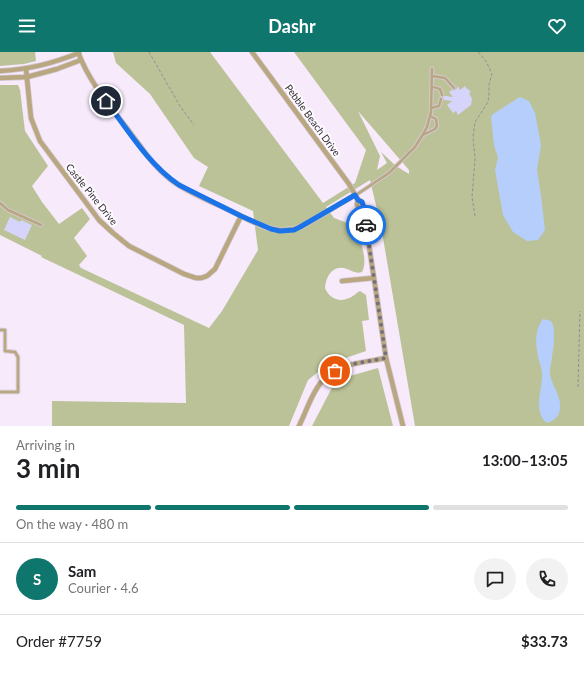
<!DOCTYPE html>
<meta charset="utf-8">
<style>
:root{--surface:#fff;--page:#f2f2f2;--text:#202124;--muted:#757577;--line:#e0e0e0;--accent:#0f766e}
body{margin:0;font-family:Lato,sans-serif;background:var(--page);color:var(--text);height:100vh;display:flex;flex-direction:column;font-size:15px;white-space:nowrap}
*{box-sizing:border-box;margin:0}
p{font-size:13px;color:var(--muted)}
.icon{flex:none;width:22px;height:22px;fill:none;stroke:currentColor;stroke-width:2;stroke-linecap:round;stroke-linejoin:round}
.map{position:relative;height:374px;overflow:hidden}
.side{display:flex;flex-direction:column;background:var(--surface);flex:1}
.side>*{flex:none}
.pin{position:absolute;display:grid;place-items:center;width:34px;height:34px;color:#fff;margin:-17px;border:2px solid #fff;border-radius:50%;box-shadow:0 1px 4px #0007}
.courier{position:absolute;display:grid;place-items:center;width:40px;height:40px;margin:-20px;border:3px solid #1a73e8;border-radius:50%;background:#fff;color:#222;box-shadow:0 1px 5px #0007}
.overview em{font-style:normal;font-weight:700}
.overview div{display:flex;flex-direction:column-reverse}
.overview{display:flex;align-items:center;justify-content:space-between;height:68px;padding:0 16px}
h1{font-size:26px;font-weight:700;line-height:30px}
.bar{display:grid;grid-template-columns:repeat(4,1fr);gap:6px 4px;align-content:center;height:48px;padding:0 16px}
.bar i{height:5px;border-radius:3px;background:var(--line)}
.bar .on{background:var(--accent)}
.bar p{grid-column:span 4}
.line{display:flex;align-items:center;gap:10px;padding:0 16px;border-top:1px solid var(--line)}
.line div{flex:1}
.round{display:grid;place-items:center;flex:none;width:42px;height:42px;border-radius:21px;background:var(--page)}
header{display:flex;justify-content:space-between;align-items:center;height:52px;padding:0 16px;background:var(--accent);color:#fff;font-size:18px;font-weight:700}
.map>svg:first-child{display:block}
.green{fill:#bbc297;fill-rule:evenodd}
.water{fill:#b6cefb}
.building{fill:#d7d4fb}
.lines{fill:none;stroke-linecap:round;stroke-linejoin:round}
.service-casing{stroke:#d4c8d7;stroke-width:4.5}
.minor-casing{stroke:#d4c8d7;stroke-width:6}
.path{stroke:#958c98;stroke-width:1;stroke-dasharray:3 2;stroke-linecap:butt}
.service{stroke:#b9a77f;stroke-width:2.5}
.minor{stroke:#b9a77f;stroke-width:4.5}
.done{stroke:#776f7a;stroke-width:4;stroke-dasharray:0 7.2}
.route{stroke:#1a73e8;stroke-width:5}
.labels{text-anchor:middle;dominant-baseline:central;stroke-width:4;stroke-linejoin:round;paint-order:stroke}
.street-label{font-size:10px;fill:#322d34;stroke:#fefbff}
</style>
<header><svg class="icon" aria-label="menu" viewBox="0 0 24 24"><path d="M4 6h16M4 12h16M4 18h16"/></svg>Dashr<svg class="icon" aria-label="heart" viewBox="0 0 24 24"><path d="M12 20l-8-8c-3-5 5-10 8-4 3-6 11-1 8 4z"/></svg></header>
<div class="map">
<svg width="584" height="374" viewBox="0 0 584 374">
<rect width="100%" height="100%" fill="#f7eafb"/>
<!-- green -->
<g class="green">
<path d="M0,0H35L36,9L24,12L0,14Z"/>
<path d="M113,0H210L323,151L355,131L366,98L294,0H584V374H415L381,174L370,128L326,155L334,166L353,173C359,185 369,207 362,220C356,222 353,219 347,217C333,212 326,224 325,236C329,246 339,251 349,246C353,245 356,241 360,239L366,243L369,268L362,269L366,299L328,312L308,328L289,374H52V349L186,351L184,273L41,205L42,204L0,183V33H18L20,38L25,79L48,114L32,134L42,150L59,172L82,156L90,167L74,186L87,204L79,213L81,216L209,276L222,259L258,198L253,159L199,134L208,115L194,106L150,42L116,11ZM358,59L409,118V122L396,114L381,100L387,111L377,118L380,104Z"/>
<path d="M378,316L393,374H312L336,328Z"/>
</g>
<!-- water -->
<g class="water">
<path d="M520,45L529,49L535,61L541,93L537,118L541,144L545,178L538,188L527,189L513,180L503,163L495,118L498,106L494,93L491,65L493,62Z"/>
<path d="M543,267L551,269L553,273C555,282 554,294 552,304C552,310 549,317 550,323C553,336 564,348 559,361C558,366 552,369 547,371C532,359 543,337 542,321C542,318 541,315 540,312C536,297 533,280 543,267Z"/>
</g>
<!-- building -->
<g class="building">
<path d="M458,34L460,38L465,34L467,37H468L471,40L469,41L472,47L471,53L458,63L456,59L453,61L447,53L452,49L444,48L443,45L445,44L453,45L449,40L452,38H456Z"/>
<path d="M10,165L20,170L21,168L32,173L25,188L4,178Z"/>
</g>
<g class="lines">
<defs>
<g id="service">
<path d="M432,24L445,26L454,36"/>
<path d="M432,35C439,36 441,36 442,43"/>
<path d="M431,56L439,54L441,47"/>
<path d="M423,83L435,77L437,74L436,67L430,64"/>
<path d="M356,143L389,121L415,95L422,84L427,75L431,60L432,17"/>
<path d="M0,151L8,158L41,173"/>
<path d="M0,278H5V299L15,300L18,305V340H0"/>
</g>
<g id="minor">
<path d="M78,0C89,30 110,54 129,79C142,96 153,114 170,127C189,142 214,150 235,161C257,172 276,184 301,175L355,143"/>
<path d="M252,0L349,132L358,148L362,150L367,163L365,167L361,164L357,152L358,148"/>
<path d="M26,17L31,66L40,89L99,168L113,181L129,194L184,222L196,226H201L207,224L215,217L241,164"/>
<path d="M0,19C30,17 51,12 79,1"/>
<path d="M0,26L27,25L57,17L81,8"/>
<path d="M365,167L386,306L403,374"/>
<path d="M342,229L373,226"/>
<path d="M299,374C307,358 313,337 326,325C341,311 367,310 386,306"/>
</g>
</defs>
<!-- service casing -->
<use href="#service" class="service-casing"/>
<!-- minor casing -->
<use href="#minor" class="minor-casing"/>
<!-- path -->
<g class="path">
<path d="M149,0L180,54L194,73"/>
<path d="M475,164L472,145L475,107L473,85L475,70L488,50L489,42V32L492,22L486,9L478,0"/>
<path d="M578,335L580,259"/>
</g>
<!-- service -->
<use href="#service" class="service"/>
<!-- minor -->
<use href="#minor" class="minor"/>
</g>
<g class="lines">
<!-- done -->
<path class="done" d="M335,319L353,312L386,306L366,173"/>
<!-- route -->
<path class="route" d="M106,49C128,78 148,112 179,133L241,164L271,177L280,179L294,178L300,175L355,143L358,148L362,150L366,162V173"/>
</g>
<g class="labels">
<!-- street labels -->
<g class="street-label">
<text transform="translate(313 68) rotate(54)">Pebble Beach Drive</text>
<text transform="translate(92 142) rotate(51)">Castle Pine Drive</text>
</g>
</g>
</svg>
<div class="pin" style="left:335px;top:319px;background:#ea580c"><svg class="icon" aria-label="bag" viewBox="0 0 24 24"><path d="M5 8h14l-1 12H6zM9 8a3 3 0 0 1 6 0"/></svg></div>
<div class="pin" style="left:106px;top:49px;background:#1f2937"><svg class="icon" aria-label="home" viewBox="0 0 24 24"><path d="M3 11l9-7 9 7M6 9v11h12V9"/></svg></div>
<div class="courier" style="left:366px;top:173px"><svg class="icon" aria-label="car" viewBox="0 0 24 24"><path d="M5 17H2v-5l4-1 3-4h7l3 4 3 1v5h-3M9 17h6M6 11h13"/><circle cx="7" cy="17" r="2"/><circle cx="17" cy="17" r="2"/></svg></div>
</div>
<section class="side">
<div class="overview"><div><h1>3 min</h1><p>Arriving in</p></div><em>13:00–13:05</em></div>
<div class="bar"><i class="on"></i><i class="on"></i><i class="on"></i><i></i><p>On the way · 480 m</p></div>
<div class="line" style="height:72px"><b class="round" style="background:var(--accent);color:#fff">S</b><div><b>Sam</b><p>Courier · 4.6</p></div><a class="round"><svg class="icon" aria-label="chat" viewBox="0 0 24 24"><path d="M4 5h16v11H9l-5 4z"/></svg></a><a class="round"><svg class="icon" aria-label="phone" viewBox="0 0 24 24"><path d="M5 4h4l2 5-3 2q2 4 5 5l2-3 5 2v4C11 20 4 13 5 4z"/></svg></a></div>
<div class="line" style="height:52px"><div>Order #7759</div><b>$33.73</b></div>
</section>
